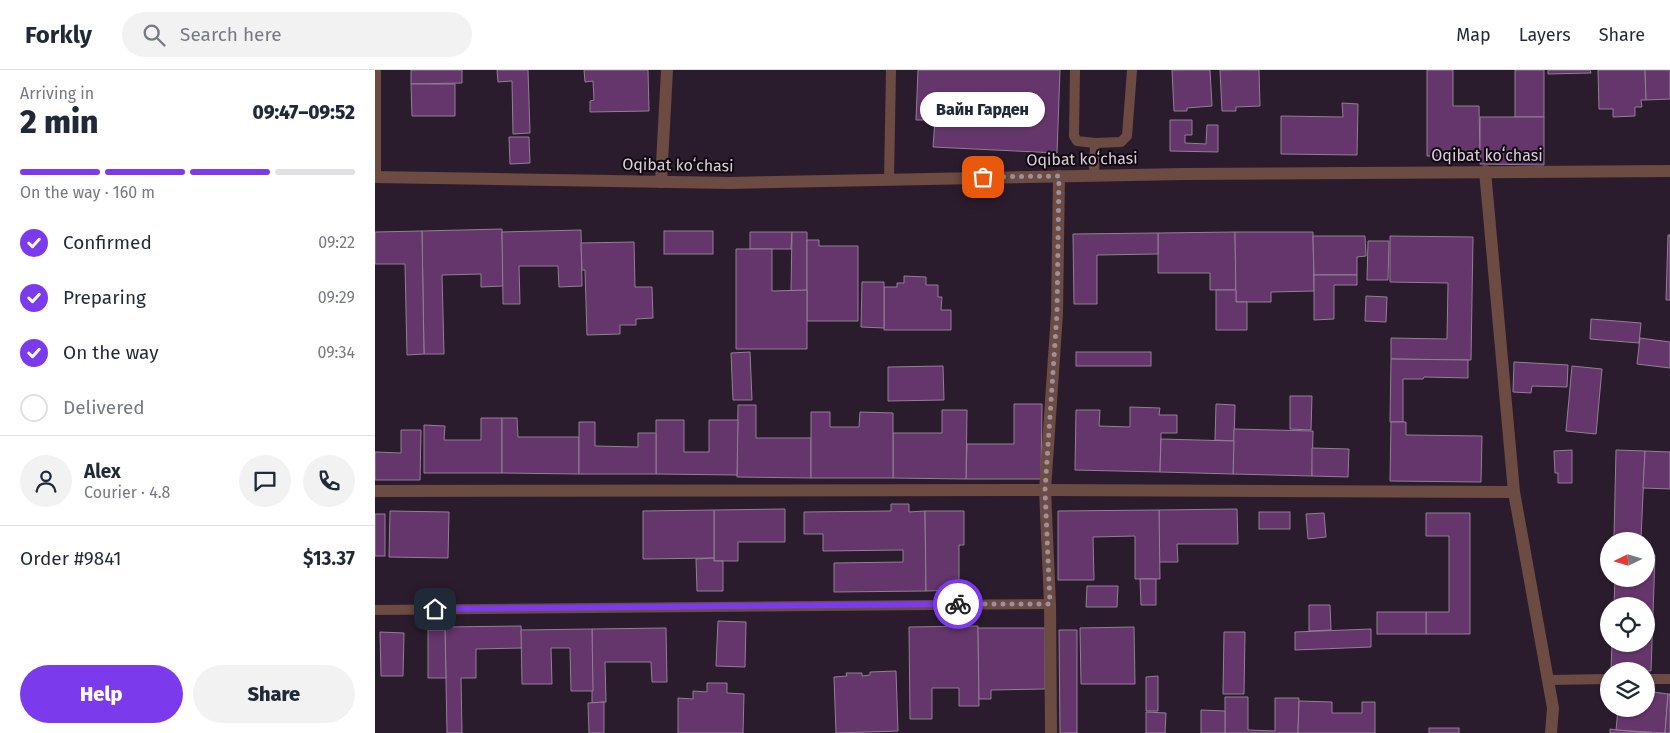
<!DOCTYPE html>
<meta charset="utf-8">
<style>
:root{--surface:#fff;--page:#f2f2f3;--text:#1f2937;--muted:#747a83;--line:#e0e1e3;--accent:#7c3aed}
body{margin:0;font-family:"Fira Sans",sans-serif;background:var(--page);color:var(--text);height:100vh;display:flex;flex-direction:column;font-size:19px;white-space:nowrap}
*{box-sizing:border-box;margin:0}
p{font-size:16px;color:var(--muted)}
.icon{flex:none;width:28px;height:28px;fill:none;stroke:currentColor;stroke-width:2;stroke-linecap:round;stroke-linejoin:round}
.map{position:relative;flex:1;overflow:hidden}
.sheet{display:flex;flex-direction:column;background:var(--surface);width:375px}
.sheet>*{flex:none}
.needle{width:32px;rotate:265deg}
.fabs{position:absolute;left:1225px;top:462px;display:grid;gap:10px}
.fabs a{display:grid;place-items:center;width:55px;height:55px;border-radius:50%;background:var(--surface);box-shadow:0 1px 4px #0004;font-size:25px}
.pin{position:absolute;display:grid;place-items:center;width:42px;height:42px;color:#fff;margin:-21px;border-radius:10px;box-shadow:0 2px 8px #0006}
.courier{position:absolute;display:grid;place-items:center;width:50px;height:50px;margin:-25px;border:4px solid #7c3aed;border-radius:50%;background:#fff;color:#222;box-shadow:0 1px 6px #0007}
.bubble{position:absolute;height:35px;border-radius:18px;background:var(--surface);box-shadow:0 1px 4px #0004;font-size:16px;font-weight:800;line-height:35px;text-align:center}
.head em{font-style:normal;font-weight:800}
.head div{display:flex;flex-direction:column-reverse}
.head{display:flex;align-items:center;justify-content:space-between;height:85px;padding:0 20px}
h1{font-size:32px;font-weight:800;line-height:38px}
.bar{display:grid;grid-template-columns:repeat(4,1fr);gap:8px 5px;align-content:center;height:60px;padding:0 20px}
.bar i{height:6px;border-radius:4px;background:var(--line)}
.bar .current{background:var(--accent)}
.bar p{grid-column:span 4}
.line{display:flex;align-items:center;gap:12px;padding:0 20px;border-top:1px solid var(--line)}
.line div{flex:1}
.round{display:grid;place-items:center;flex:none;width:52px;height:52px;border-radius:26px;background:var(--page)}
ol{padding:0 20px;list-style:none}
li{display:flex;align-items:center;gap:15px;height:55px}
li p{margin-inline-start:auto}
li .icon{padding:5px;border-radius:50%;background:var(--accent);color:#fff;stroke-width:4}
li:last-child{color:var(--muted)}
li i{width:28px;height:28px;border:2px solid var(--line);border-radius:50%}
.action{display:flex;gap:10px;margin-top:auto;padding:10px 20px}
.action a{flex:1;height:58px;border-radius:30px;background:var(--accent);color:#fff;font-size:20px;font-weight:800;line-height:58px;text-align:center}
.action a+a{background:var(--page);color:var(--text)}
header{display:flex;align-items:center;gap:30px;box-sizing:border-box;height:70px;padding:0 25px;background:var(--surface);border-bottom:1px solid var(--line)}
header strong{font-size:24px}
nav{display:flex;gap:28px;margin-inline-start:auto;font-size:18px}
.search{width:350px;height:45px;background:var(--page);display:flex;align-items:center;gap:12px;box-sizing:border-box;padding:0 18px;border-radius:28px;color:var(--muted);font-size:19px}
main{display:flex;flex:1;min-height:0}
.map>svg:first-child{display:block}
.building{fill:#65366b;stroke:#917f94}
.lines{fill:none;stroke-linecap:round;stroke-linejoin:round}
.lane{stroke:#6b4b42;stroke-width:10}
.street{stroke:#6b4b42;stroke-width:12}
.done{stroke:#9b909d;stroke-width:5;stroke-dasharray:0 9}
.route{stroke:#7c3aed;stroke-width:6}
.labels{text-anchor:middle;dominant-baseline:central;stroke-width:4;stroke-linejoin:round;paint-order:stroke}
.street-label{font-size:16px;fill:#d8ced9;stroke:#100910}
</style>
<header>
<strong>Forkly</strong>
<div class="search"><svg class="icon" aria-label="search" viewBox="0 0 24 24"><circle cx="10" cy="10" r="6"/><path d="M15 15l6 6"/></svg>Search here</div>
<nav><a>Map</a><a>Layers</a><a>Share</a></nav>
</header>
<main>
<section class="sheet">
<div class="head"><div><h1>2 min</h1><p>Arriving in</p></div><em>09:47–09:52</em></div>
<div class="bar"><i class="current"></i><i class="current"></i><i class="current"></i><i></i><p>On the way · 160 m</p></div>
<ol>
<li><svg class="icon" aria-label="check" viewBox="0 0 24 24"><path d="M5 12l5 5 9-10"/></svg>Confirmed<p>09:22</p></li>
<li><svg class="icon" aria-label="check" viewBox="0 0 24 24"><path d="M5 12l5 5 9-10"/></svg>Preparing<p>09:29</p></li>
<li><svg class="icon" aria-label="check" viewBox="0 0 24 24"><path d="M5 12l5 5 9-10"/></svg>On the way<p>09:34</p></li>
<li><i></i>Delivered</li>
</ol>
<div class="line" style="height:90px"><a class="round"><svg class="icon" aria-label="person" viewBox="0 0 24 24"><circle cx="12" cy="8" r="4"/><path d="M4 21q1-7 8-7t8 7"/></svg></a><div><b>Alex</b><p>Courier · 4.8</p></div><a class="round"><svg class="icon" aria-label="chat" viewBox="0 0 24 24"><path d="M4 5h16v11H9l-5 4z"/></svg></a><a class="round"><svg class="icon" aria-label="phone" viewBox="0 0 24 24"><path d="M5 4h4l2 5-3 2q2 4 5 5l2-3 5 2v4C11 20 4 13 5 4z"/></svg></a></div>
<div class="line" style="height:65px"><div>Order #9841</div><b>$13.37</b></div>
<div class="action"><a>Help</a><a>Share</a></div>
</section>
<div class="map">
<svg width="1295" height="663" viewBox="0 0 1295 663">
<rect width="100%" height="100%" fill="#2b1c2d"/>
<!-- building -->
<g class="building">
<path d="M36,0H87V13L36,14Z"/>
<path d="M122,0H153L155,63L138,64L137,11L123,12Z"/>
<path d="M209,0H273L274,41L215,42V31L219,30L218,11L210,12Z"/>
<path d="M543,0H685L682,83L558,77L560,50H541Z"/>
<path d="M797,0H835L837,36L812,38V41H799Z"/>
<path d="M845,0H884L885,36L861,37V41H847Z"/>
<path d="M1052,0H1078V36H1104L1105,86H1052Z"/>
<rect x="1140" y="0" width="29" height="47"/>
<path d="M1173,0H1215L1216,3L1173,4Z"/>
<path d="M1223,0H1270L1271,30H1266L1267,37H1260V46L1238,47V39H1224Z"/>
<path d="M1270,0H1295V29L1271,30Z"/>
<path d="M36,14H80V46H37Z"/>
<path d="M967,33L983,34L982,85L906,84V46L968,47Z"/>
<path d="M1105,47H1169V95L1105,94Z"/>
<path d="M795,50H817V65H810V73L831,74L832,55H843V82L795,81Z"/>
<path d="M134,67H154L155,93L135,94Z"/>
<path d="M127,159L128,216L106,217V204L67,205L69,284H49L47,161Z"/>
<path d="M206,160L207,216L184,217L183,196H144L145,234H128L127,162Z"/>
<path d="M47,161L49,284L32,285L30,194H0V162Z"/>
<rect x="289" y="161" width="49" height="23"/>
<path d="M375,162H417L416,179H375Z"/>
<path d="M417,162H432V220L416,221Z"/>
<path d="M860,162L861,220H835V203H783V163Z"/>
<path d="M860,162H938L939,221L896,222V232H861Z"/>
<path d="M783,163V184L722,185V234H699L698,164Z"/>
<path d="M1293,165H1295V230H1291Z"/>
<path d="M938,166H990L991,186L982,187V205H939Z"/>
<path d="M1015,166L1098,167L1096,290L1016,289V268L1072,269L1073,213L1015,212Z"/>
<path d="M432,170H444V176H483V251H432Z"/>
<path d="M993,171H1014L1013,210H992Z"/>
<path d="M259,172L260,217H277L278,248L261,249V255H245V264L212,265L210,200H207L206,173Z"/>
<path d="M361,179H397V221L432,220V279H361Z"/>
<path d="M939,205H982V215H959V249L939,250Z"/>
<path d="M529,206L551,207V215H563V227H567L566,240H576V260H509V217H522V213H529Z"/>
<path d="M487,212H509V258L486,257Z"/>
<path d="M841,220H861V232H872V260H841Z"/>
<path d="M991,226L1012,227L1011,252L990,251Z"/>
<path d="M1216,249L1266,253L1264,273L1215,269Z"/>
<path d="M1265,268L1295,272V298L1262,294Z"/>
<path d="M375,282L377,330H358L356,283Z"/>
<rect x="701" y="282" width="75" height="14"/>
<path d="M1016,289L1093,290V308L1049,307L1048,309H1028V352H1015Z"/>
<path d="M1139,292L1193,295L1192,317L1157,316L1156,323L1138,322Z"/>
<path d="M568,296L569,330L513,331V297Z"/>
<path d="M1197,296L1227,299L1221,364L1191,361Z"/>
<path d="M915,326H937L936,360L915,359Z"/>
<path d="M639,334H667L666,409H591L592,374H639Z"/>
<path d="M841,334L860,335L859,371L840,370Z"/>
<path d="M363,335H381V368H436V408L362,407Z"/>
<path d="M755,337L785,338L784,345H802V363H786L785,402L700,400L701,340H725L724,356L755,357Z"/>
<path d="M567,340H592L591,409L518,408V363H567Z"/>
<path d="M436,342H455V357H484L485,342L518,343V408H436Z"/>
<path d="M106,348H127V403H49V355L70,356L69,370H106Z"/>
<path d="M127,348H142L143,367H204V404L127,403Z"/>
<path d="M281,350H309V382H334V350H363L362,405L281,404Z"/>
<path d="M204,352H220V376L263,377V363H281V404H204Z"/>
<path d="M1016,352H1031V365L1107,366L1106,412L1015,411Z"/>
<path d="M859,359L938,361L937,406L858,404Z"/>
<path d="M26,360H46L45,410H0V382L26,383Z"/>
<path d="M786,369L859,371L858,404L785,402Z"/>
<path d="M937,378L974,379L973,407L937,406Z"/>
<path d="M1197,380V413H1183V403H1180L1179,381Z"/>
<path d="M1241,380L1270,381L1266,468L1239,467Z"/>
<path d="M1270,381L1295,382V419L1268,418Z"/>
<path d="M516,434H534V442L550,441L551,521L459,522V493L528,492V480L448,481V464H429V442L516,441Z"/>
<path d="M410,439V472H363V491H339V440Z"/>
<path d="M862,439L863,474H802L803,492H784V440Z"/>
<path d="M339,440V488L268,489V441Z"/>
<path d="M784,440L785,509H760V466L718,467L719,510H683V441Z"/>
<path d="M15,441L74,442L73,488L14,487Z"/>
<path d="M550,441H589V475H584V520L551,521Z"/>
<rect x="884" y="442" width="31" height="17"/>
<path d="M949,443L951,467L933,469L931,444Z"/>
<path d="M1051,443H1095V564H1051V542H1074V466H1051Z"/>
<rect x="0" y="444" width="10" height="42"/>
<path d="M1271,485H1280L1276,601L1236,599L1237,574H1271V536H1239L1240,509H1271Z"/>
<path d="M339,488V491H348V521H322L321,489Z"/>
<path d="M765,509H781V535H766Z"/>
<path d="M712,516H743L742,537H711Z"/>
<path d="M934,535H955L956,560L934,561Z"/>
<rect x="1002" y="542" width="49" height="22"/>
<path d="M343,551L371,552L370,597L341,596Z"/>
<path d="M146,556L147,578L101,579V608H86L87,663H72L70,557Z"/>
<path d="M603,556L604,636H584V618H557V649H535L534,557Z"/>
<path d="M759,557L760,614H706L705,558Z"/>
<path d="M291,558L292,612H277L276,592H230L231,632L217,633V559Z"/>
<path d="M603,558H670V619L616,620V629H604Z"/>
<path d="M217,559L218,621H196L195,578H176L177,614H147L146,560Z"/>
<path d="M996,559V577L920,580V562Z"/>
<path d="M53,560H70L71,608H53Z"/>
<path d="M684,560H702V663H685Z"/>
<path d="M5,562L29,563L28,606H6Z"/>
<path d="M849,562H870L869,624H848Z"/>
<path d="M521,601L523,661L461,663L459,607L472,606L471,603H487V606L495,605V602Z"/>
<path d="M783,606V641H771V607Z"/>
<path d="M332,613H352V623L369,624L368,663H303V628L318,629V621L332,622Z"/>
<path d="M1271,621L1293,624L1290,663L1241,660L1243,639H1271Z"/>
<path d="M1293,624H1295V663H1290Z"/>
<path d="M850,627H873V660L900,661V628H924L923,663H850Z"/>
<path d="M924,631L957,632V643H987V632H1000V663H923Z"/>
<path d="M229,632V663H214L213,633Z"/>
<path d="M826,640L850,641V663H826Z"/>
<path d="M771,642L791,643L790,663H771Z"/>
<rect x="1054" y="658" width="30" height="5"/>
<path d="M1235,659L1241,660L1277,663H1235Z"/>
</g>
<g class="lines">
<!-- lane -->
<g class="lane">
<path d="M700,0L699,66L702,71L720,73"/>
<path d="M719,105L720,73L746,72L752,66L757,0"/>
<path d="M514,109L516,0"/>
<path d="M0,540L675,534"/>
<path d="M1271,609H1295"/>
<path d="M1173,610L1234,609"/>
</g>
<!-- street -->
<g class="street">
<path d="M0,0V107"/>
<path d="M1110,101L1139,422L1178,638L1176,663"/>
<path d="M0,107L355,113L808,104L1295,101"/>
<path d="M286,112L292,0"/>
<path d="M0,421L670,420L1139,422"/>
<path d="M676,663L675,534L670,420L682,243L684,106"/>
</g>
</g>
<g class="lines">
<!-- done -->
<path class="done" d="M583,534H675L670,420L682,243L684,106L608,107"/>
<!-- route -->
<path class="route" d="M60,539L583,534"/>
</g>
<g class="labels">
<!-- street labels -->
<g class="street-label">
<text x="1112" y="85">Oqibat koʻchasi</text>
<text transform="translate(707 89) rotate(-1)">Oqibat koʻchasi</text>
<text transform="translate(303 95) rotate(1)">Oqibat koʻchasi</text>
</g>
</g>
</svg>
<div class="fabs">
<a><svg class="needle" viewBox="-14 -14 28 28"><path d="M0-13l5 13h-10z" fill="#e53935"/><path d="M0 13l5-13h-10z" fill="#747a83"/></svg></a>
<a><svg class="icon" aria-label="locate" viewBox="0 0 24 24"><circle cx="12" cy="12" r="6"/><path d="M12 2v4M12 18v4M2 12h4M18 12h4"/></svg></a>
<a><svg class="icon" aria-label="layers" viewBox="0 0 24 24"><path d="M12 4l9 5-9 5-9-5zM3 14l9 5 9-5"/></svg></a>
</div>
<div class="pin" style="left:608px;top:107px;background:#ea580c"><svg class="icon" aria-label="bag" viewBox="0 0 24 24"><path d="M5 8h14l-1 12H6zM9 8a3 3 0 0 1 6 0"/></svg></div>
<div class="pin" style="left:60px;top:539px;background:#1f2937"><svg class="icon" aria-label="home" viewBox="0 0 24 24"><path d="M3 11l9-7 9 7M6 9v11h12V9"/></svg></div>
<div class="courier" style="left:583px;top:534px"><svg class="icon" aria-label="bike" viewBox="0 0 24 24"><circle cx="6" cy="16" r="4"/><circle cx="18" cy="16" r="4"/><path d="M6 16l4-8h5l3 8M10 8l3 8H6M13 5h3"/></svg></div>
<div class="bubble" style="left:545px;top:22px;width:125px">Вайн Гарден</div>
</div>
</main>
